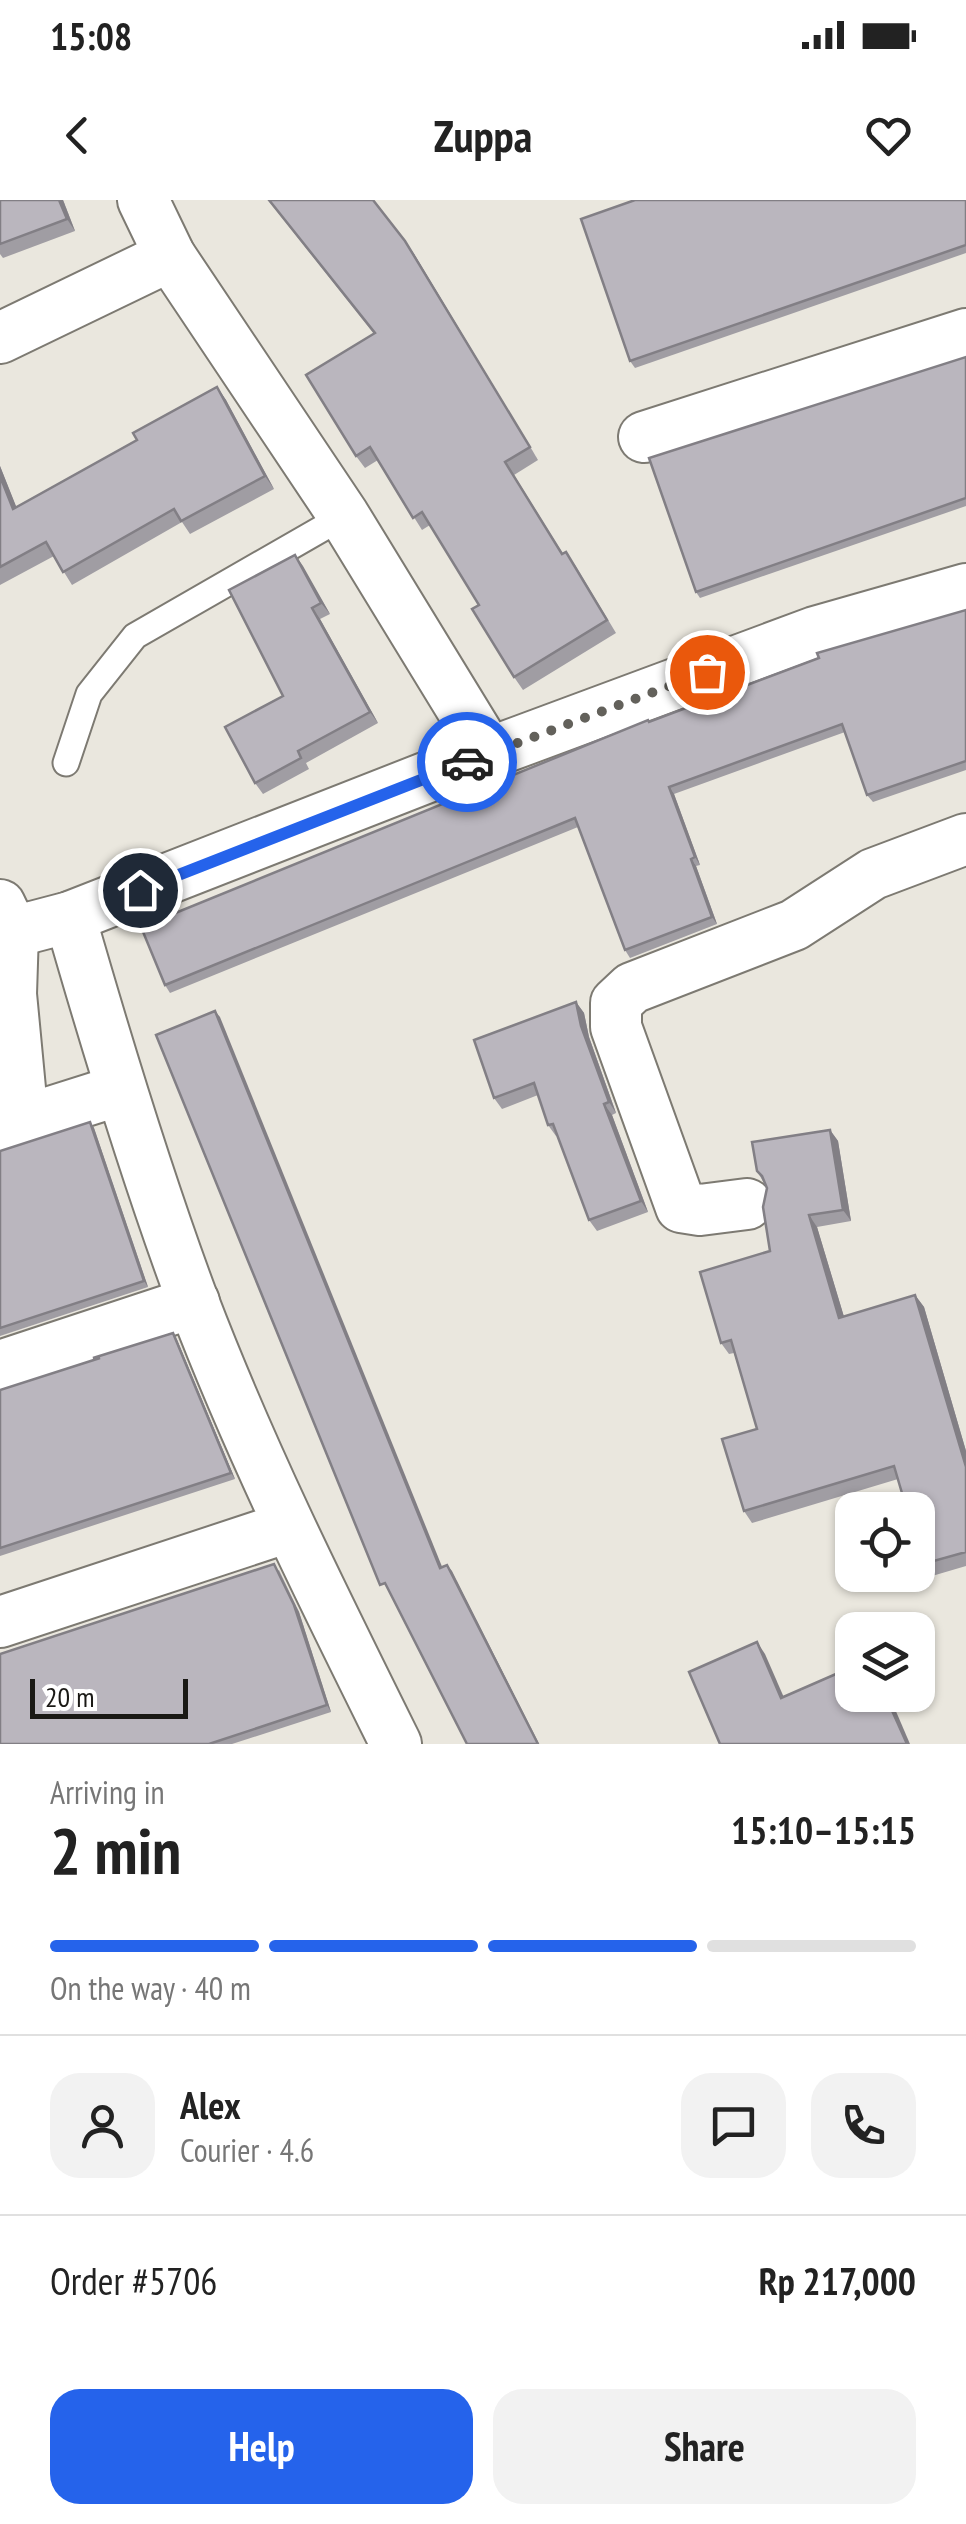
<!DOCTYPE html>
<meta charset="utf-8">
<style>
:root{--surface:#fff;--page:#f2f2f2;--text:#222;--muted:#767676;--line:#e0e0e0;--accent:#2563eb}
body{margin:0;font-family:"PT Sans Narrow",sans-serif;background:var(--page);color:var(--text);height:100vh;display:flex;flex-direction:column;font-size:38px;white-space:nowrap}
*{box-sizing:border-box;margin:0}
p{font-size:32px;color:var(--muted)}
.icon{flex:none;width:55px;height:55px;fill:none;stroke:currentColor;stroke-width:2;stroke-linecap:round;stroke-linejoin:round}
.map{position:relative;height:1544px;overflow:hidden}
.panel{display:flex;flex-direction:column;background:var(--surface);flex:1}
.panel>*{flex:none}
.controls{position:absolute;left:835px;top:1292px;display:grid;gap:20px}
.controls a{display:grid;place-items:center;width:100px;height:100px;border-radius:20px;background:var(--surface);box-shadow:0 2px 8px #0004;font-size:50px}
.scale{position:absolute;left:30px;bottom:25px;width:158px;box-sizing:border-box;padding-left:10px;border:5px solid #1a1915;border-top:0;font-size:28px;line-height:35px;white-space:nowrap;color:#1a1915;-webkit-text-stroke:8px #fff;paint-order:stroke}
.pin{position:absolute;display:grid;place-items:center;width:85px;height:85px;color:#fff;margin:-42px;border:5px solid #fff;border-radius:50%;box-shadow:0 2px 10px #0007}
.courier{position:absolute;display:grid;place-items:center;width:100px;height:100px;margin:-50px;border:8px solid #2563eb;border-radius:50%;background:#fff;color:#222;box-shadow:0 2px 12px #0007}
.headline em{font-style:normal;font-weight:700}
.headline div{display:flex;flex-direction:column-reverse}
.headline{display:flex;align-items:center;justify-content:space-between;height:170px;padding:0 50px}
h1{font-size:65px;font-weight:700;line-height:75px}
.bar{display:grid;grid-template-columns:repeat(4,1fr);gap:15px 10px;align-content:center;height:120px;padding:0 50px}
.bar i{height:12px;border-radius:8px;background:var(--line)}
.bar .current{background:var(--accent)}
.bar p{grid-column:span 4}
.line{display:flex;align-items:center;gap:25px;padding:0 50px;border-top:2px solid var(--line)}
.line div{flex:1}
.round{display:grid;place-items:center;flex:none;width:105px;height:105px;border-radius:30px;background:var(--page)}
.cta{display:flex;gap:20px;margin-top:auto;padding:20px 50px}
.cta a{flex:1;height:115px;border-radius:30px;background:var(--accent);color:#fff;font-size:40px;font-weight:700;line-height:115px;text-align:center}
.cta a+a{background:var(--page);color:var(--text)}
.status{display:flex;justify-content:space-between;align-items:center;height:70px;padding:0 50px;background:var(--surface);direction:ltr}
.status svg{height:28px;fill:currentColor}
header{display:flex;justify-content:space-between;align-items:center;height:130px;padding:0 50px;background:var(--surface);font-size:45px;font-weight:700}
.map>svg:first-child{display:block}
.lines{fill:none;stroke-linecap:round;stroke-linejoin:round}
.lane-casing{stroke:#7d7a72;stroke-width:29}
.street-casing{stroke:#7d7a72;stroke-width:54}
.lane{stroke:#fff;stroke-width:25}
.street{stroke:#fff;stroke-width:50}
.wall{fill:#a09da3}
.shaded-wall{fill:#827f85}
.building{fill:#bab6be;stroke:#827f85;stroke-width:2.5}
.done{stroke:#63615b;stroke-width:10;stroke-dasharray:0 18}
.route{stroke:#2563eb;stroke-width:12}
</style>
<div class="status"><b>15:08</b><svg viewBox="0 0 49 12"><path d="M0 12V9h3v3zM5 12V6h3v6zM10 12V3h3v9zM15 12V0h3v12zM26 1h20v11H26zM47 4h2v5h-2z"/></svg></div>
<header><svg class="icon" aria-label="back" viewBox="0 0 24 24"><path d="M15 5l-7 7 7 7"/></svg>Zuppa<svg class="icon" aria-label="heart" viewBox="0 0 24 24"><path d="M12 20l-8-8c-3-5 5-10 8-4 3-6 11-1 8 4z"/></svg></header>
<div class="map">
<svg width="966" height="1544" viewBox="0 0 966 1544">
<rect width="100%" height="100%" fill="#eae7de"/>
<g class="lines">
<defs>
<path id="lane" d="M66,563L89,494L135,436L344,316"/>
<g id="street">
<path d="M143,0L170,56L344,316L489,553"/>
<path d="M0,138L170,56"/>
<path d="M644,237L966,134"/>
<path d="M0,705L13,732L70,717L489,553L815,432L966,389"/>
<path d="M70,717C107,846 146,975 193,1101C251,1253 324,1399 396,1544"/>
<path d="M0,736L13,732L11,794L23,920"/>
<path d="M0,928L120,890"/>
<path d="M747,1004L700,1010L681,1007L616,827V803L632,788L794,725L873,674L966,639"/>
<path d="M0,1166L194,1102"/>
<path d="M0,1422L288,1327"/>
</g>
</defs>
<!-- lane casing -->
<use href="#lane" class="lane-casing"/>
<!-- street casing -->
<use href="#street" class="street-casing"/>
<!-- lane -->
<use href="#lane" class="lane"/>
<!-- street -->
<use href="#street" class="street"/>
</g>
<!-- wall -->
<g class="wall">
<path d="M0,0H63L75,31L3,58L0,54Z"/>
<path d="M268,0H373L414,54L538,260L514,275L563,354L575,365L616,433L523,490L514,477L479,405L430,325L422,330L378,260L365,268L356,256L374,134Z"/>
<path d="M966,0V53L635,168L630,161Z"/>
<path d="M966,157V306L700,398L696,392Z"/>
<path d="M217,187L226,200L274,289L190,334L182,322L72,385L54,356L0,385V266L16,307L137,240Z"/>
<path d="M295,355L330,414L320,419L378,523L306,563L309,569L263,594L255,583L283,496Z"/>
<path d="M966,410V570L873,602L867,595L845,532L674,594L700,665L696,666L717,724L630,758L625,750L578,627L170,793L165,785L649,522Z"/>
<path d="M576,802L584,813L589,837L616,913L612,915L648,1012L597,1031L589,1020L557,935L556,936L548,925L538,895L502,909L494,898Z"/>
<path d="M90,922L94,928L148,1087L0,1136V951Z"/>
<path d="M830,930L838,941L851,1021L817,1027L844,1117L915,1095L924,1107L966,1251V1366L932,1376L923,1364L898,1279L752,1323L744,1311L757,1229L734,1153L729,1154L721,1143L770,1051L767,988L757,971Z"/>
<path d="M173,1133L177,1140L235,1279L0,1356V1190L94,1160L93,1158Z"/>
<path d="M279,1370L299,1412L331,1512L232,1544H0Z"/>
</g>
<!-- shaded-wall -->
<g class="shaded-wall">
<path d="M59,0H63L75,31L67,19Z"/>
<path d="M405,41L414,54L538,260L530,247Z"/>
<path d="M217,187L226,200L274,289L265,276Z"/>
<path d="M0,266L22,321L13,309L0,276Z"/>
<path d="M295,355L303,366L330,414L321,403Z"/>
<path d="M312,408L320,419L378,523L370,512Z"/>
<path d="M669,587L674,594L700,665L695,657Z"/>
<path d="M691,659L696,666L717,724L712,717Z"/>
<path d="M576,802L584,813L589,837L616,913L609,902L581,826Z"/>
<path d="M215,811L220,817L445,1374L440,1368Z"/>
<path d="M604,904L612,915L648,1012L641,1001Z"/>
<path d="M90,922L94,928L148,1087L144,1081Z"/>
<path d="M830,930L838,941L851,1021L843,1010Z"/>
<path d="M809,1015L817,1027L848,1130L839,1118Z"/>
<path d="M915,1095L924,1107L966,1251V1267Z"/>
<path d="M173,1133L177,1140L235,1279L231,1273Z"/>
<path d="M274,1364L299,1412L331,1512L327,1505Z"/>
<path d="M447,1365L452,1371L539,1544H538Z"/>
<path d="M757,1442L765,1454L789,1509L781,1498Z"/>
<path d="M885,1495H889L910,1544H907Z"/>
</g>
<!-- building -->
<g class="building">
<path d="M0,0H59L67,19L0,44Z"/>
<path d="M269,0H373L405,41L530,247L505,262L562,354L566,352L607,420L514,477L472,409L479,405L422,312L413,318L370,247L356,256L306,175L375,133Z"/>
<path d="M635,0H966V45L630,161L581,19Z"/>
<path d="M966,157V298L696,392L649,258Z"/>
<path d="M217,187L265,276L181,321L174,309L63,372L46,342L0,367V276L13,309L137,240L133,233Z"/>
<path d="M295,355L321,403L312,408L370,512L298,551L301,558L255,583L225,527L283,496L229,390Z"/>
<path d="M966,410V561L867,595L842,524L669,587L695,657L691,659L712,717L625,750L575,618L165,785L141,727L648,520L649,522L819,458L817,453Z"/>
<path d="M576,802L581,826L609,902L604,904L641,1001L589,1020L553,924L548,925L534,883L494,898L474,840Z"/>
<path d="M215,811L440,1368L447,1365L538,1544H467L385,1383L380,1385L156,835Z"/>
<path d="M90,922L144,1081L0,1128V951Z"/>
<path d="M830,930L843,1010L809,1015L839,1118L915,1095L966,1267V1352L923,1364L918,1345V1310H907L894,1266L744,1311L722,1239L757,1229L731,1140L721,1143L700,1072L770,1051L763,1007L767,988L762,976L757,971L752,942Z"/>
<path d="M173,1133L231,1273L0,1348V1190L100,1158H93Z"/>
<path d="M274,1364L294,1405L327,1505L209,1544H0V1454Z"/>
<path d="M757,1442L781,1498L852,1467V1495H885L907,1544H720L689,1472Z"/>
</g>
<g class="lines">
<!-- done -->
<path class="done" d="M467,562L707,472"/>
<!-- route -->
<path class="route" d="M140,690L467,562"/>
</g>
</svg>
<div class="controls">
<a><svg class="icon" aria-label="locate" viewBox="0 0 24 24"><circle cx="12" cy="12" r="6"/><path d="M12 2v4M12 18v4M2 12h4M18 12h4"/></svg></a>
<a><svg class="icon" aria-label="layers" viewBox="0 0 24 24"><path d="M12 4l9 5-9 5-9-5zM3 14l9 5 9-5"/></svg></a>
</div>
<div class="scale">20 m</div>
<div class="pin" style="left:707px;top:472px;background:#ea580c"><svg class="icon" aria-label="bag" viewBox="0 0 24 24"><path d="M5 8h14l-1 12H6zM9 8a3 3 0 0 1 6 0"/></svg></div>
<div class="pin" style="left:140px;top:690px;background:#1f2937"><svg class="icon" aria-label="home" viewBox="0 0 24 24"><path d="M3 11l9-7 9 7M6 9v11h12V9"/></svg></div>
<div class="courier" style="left:467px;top:562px"><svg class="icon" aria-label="car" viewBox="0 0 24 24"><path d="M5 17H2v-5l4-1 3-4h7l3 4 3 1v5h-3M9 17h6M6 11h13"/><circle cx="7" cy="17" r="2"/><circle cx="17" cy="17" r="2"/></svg></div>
</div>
<section class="panel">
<div class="headline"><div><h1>2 min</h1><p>Arriving in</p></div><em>15:10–15:15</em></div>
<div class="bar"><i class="current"></i><i class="current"></i><i class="current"></i><i></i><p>On the way · 40 m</p></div>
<div class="line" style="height:180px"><a class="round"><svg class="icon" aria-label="person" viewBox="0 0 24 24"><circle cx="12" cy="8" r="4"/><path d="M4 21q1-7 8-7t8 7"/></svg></a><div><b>Alex</b><p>Courier · 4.6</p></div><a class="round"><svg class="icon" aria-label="chat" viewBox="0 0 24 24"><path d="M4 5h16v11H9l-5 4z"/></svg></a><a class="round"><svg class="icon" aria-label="phone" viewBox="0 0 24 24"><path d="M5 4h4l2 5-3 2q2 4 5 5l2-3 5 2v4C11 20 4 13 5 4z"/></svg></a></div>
<div class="line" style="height:130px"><div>Order #5706</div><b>Rp 217,000</b></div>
<div class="cta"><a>Help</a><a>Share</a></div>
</section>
